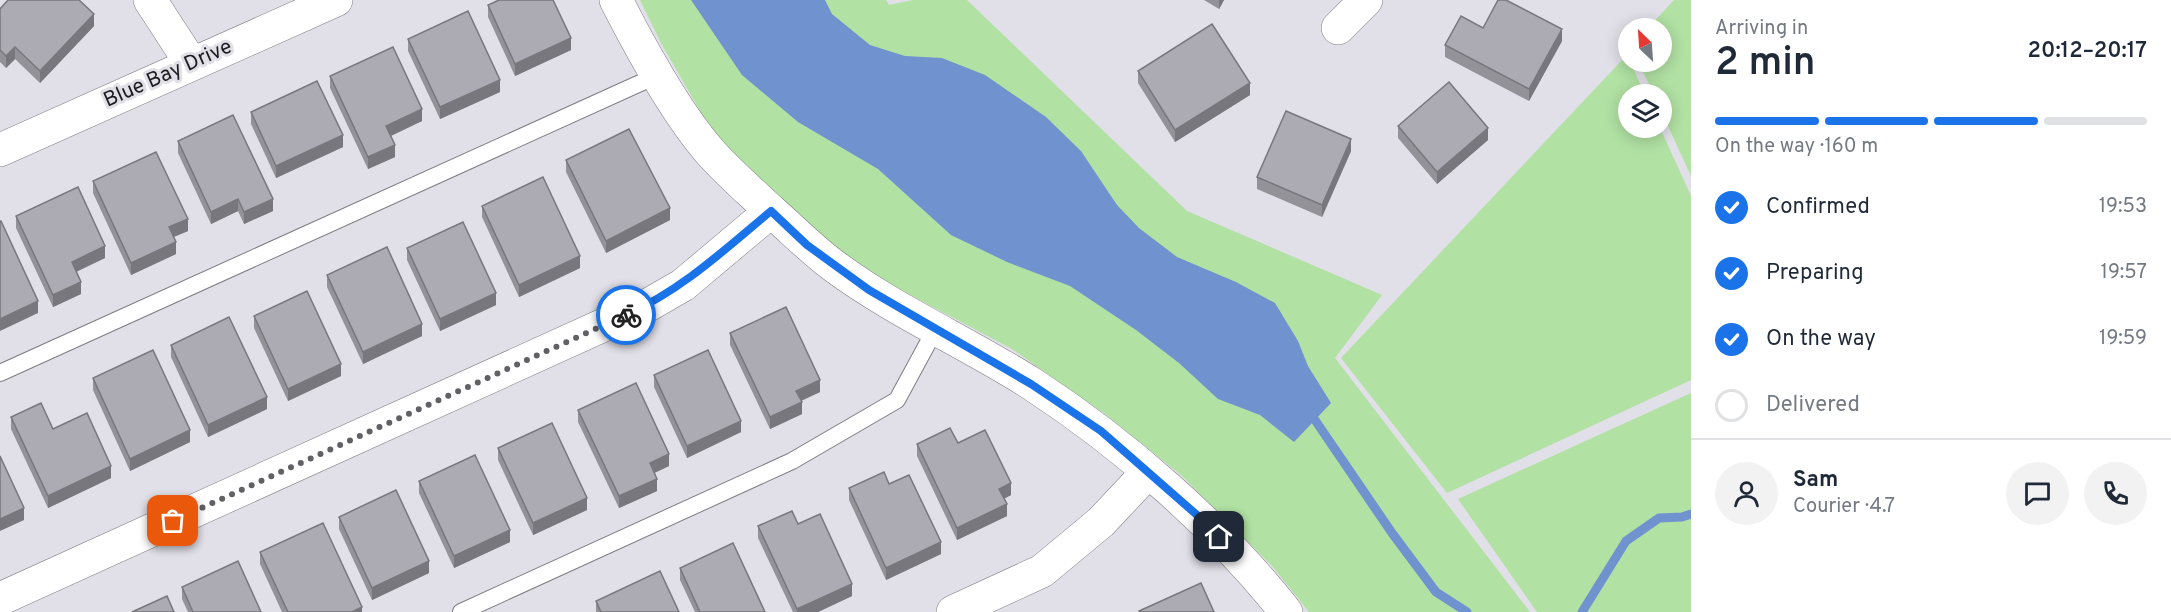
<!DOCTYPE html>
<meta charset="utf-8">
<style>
:root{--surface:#fff;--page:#f2f2f3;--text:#1f2937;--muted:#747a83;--line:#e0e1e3;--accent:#1a73e8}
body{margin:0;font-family:Overpass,sans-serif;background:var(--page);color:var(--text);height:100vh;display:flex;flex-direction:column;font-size:22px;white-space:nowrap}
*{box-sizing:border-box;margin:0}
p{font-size:20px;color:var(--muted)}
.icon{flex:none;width:33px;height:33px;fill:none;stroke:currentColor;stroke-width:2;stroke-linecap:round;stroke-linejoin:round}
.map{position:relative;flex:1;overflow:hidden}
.panel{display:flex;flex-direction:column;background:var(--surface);width:480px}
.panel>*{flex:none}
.needle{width:39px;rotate:335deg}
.controls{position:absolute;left:1618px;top:18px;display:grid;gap:12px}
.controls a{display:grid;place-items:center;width:54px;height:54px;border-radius:50%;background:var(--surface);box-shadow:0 3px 15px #0003;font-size:30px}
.pin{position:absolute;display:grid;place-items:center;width:51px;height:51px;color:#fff;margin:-26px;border-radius:12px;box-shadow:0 3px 9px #0006}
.courier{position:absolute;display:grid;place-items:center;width:60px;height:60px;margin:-30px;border:4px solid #1a73e8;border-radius:50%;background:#fff;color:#222;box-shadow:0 2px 8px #0007}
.headline em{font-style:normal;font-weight:600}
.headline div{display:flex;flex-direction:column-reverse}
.headline{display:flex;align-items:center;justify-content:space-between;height:102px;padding:0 24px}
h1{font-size:39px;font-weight:600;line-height:45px}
.bar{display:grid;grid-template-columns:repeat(4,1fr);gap:9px 6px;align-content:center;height:72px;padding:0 24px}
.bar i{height:8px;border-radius:4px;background:var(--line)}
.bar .on{background:var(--accent)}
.bar p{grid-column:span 4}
.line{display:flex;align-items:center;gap:15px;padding:0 24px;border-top:2px solid var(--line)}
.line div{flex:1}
.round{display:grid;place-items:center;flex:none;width:63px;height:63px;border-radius:32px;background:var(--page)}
ol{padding:0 24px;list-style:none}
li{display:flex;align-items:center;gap:18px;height:66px}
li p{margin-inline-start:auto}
li .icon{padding:6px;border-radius:50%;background:var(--accent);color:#fff;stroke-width:4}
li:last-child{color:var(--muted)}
li i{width:33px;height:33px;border:3px solid var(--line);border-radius:50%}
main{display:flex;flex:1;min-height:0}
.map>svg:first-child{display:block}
.green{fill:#b1e1a3}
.water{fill:#7092cf}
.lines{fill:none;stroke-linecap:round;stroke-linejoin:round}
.stream{stroke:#7092cf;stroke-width:9}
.lane-casing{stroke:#7f7d84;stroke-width:18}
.street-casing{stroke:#7f7d84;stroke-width:34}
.lane{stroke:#fff;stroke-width:16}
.street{stroke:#fff;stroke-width:33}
.wall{fill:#949299}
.shaded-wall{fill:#78777d}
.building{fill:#acaab2;stroke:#78777d;stroke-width:1.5}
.done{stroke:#616064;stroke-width:6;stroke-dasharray:0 10.8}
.route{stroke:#1a73e8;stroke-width:8}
.labels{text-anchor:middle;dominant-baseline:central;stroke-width:6;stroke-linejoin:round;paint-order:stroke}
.street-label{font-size:21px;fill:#1c1c1e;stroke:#e1dfe7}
</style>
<main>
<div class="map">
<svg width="1691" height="612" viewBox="0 0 1691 612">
<rect width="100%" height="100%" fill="#e1dfe7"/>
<!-- green -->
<g class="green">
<path d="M640,0H886L889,5L913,0H967L1187,211L1382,295L1335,358L1530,612H1309L1272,566L1181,475L1105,414L1012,349L899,289L814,234L727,158L661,43Z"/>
<path d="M1674,0H1691V176L1662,113V94H1654L1638,62H1662V28H1648Z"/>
<path d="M1627,55L1645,94H1629V128H1660L1691,196V380L1447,493L1341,358Z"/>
<path d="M1691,393V612H1537L1458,499Z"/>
</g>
<!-- water -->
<path class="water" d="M691,0H825L832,14L870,45L905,56L942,58L985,75L1046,117L1081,151L1117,205L1139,228L1177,257L1236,282L1275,303L1298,341L1308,366L1331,403L1294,442L1260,415L1218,399L1179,363L1136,330L1070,286L1007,262L951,235L878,169L798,122L742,75Z"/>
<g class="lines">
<!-- stream -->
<g class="stream">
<path d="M1315,420L1392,533L1436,592L1467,612"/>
<path d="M1582,612L1626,541L1659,518L1682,517L1691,514"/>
</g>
<defs>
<g id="lane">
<path d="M0,373L658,75"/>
<path d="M461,612L792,461L897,400L936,328"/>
</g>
<g id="street">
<path d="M150,0L191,63"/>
<path d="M616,0C641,49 675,112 711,153C730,174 751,192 771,211C792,229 811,249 834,266C896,312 968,343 1032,384C1124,444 1218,526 1286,612"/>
<path d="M1338,28L1366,0"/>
<path d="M0,150L336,0"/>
<path d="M0,599L650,304L683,285L771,211"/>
<path d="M953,612L1042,571L1101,522L1148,472"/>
</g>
</defs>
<!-- lane casing -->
<use href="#lane" class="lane-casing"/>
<!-- street casing -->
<use href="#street" class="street-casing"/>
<!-- lane -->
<use href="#lane" class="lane"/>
<!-- street -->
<use href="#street" class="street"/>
</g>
<!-- wall -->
<g class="wall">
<path d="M1204,0H1224L1219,9Z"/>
<path d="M488,5L571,50L515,76L488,17Z"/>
<path d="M0,9L94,26L40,83L15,59L6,68L0,62Z"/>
<path d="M1483,28L1562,41L1529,101L1445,57V45Z"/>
<path d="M408,39L500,92L440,119L408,51Z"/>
<path d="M1138,71L1250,95L1175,142L1138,83Z"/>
<path d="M330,76L422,121L391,136L395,157L368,169L330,88Z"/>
<path d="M251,112L343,147L276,178L251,124Z"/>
<path d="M1398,126L1488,140L1437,184L1398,138Z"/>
<path d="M178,141L273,211L244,224L238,211L211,224L178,153Z"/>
<path d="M1351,151L1322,217L1257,189V177Z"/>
<path d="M566,160L670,220L606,253L566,172Z"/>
<path d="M93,181L188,231L173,237L176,254L131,275L93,193Z"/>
<path d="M482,206L580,268L519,297L482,217Z"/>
<path d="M16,216L105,258L76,271L81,294L53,307L16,228Z"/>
<path d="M407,248L496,305L440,331L407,260Z"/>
<path d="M327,275L422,336L363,364L327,287Z"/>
<path d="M254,316L341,376L288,401L254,328Z"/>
<path d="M730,333L820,392L801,401L802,414L770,429L730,345Z"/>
<path d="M171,345L267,409L208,437L171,357Z"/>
<path d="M654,375L741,432L687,458L654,387Z"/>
<path d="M93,378L190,442L130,471L93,390Z"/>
<path d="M578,410L669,466L654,473L657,491L619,508L578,422Z"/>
<path d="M11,417L53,429L111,478L48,508L11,429Z"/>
<path d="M958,443L1011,495L1004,499L1007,516L957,540L917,456V444Z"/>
<path d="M498,448L587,510L533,535L498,460Z"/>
<path d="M419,481L510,542L454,568L419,493Z"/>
<path d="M889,484L941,554L886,580L849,500V488Z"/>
<path d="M339,517L429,573L372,600L339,529Z"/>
<path d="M798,524L852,596L818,612H793L758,538V526Z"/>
<path d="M260,552L362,612H282L260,564Z"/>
<path d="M680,568L765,612H695L680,580Z"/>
<path d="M182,587L261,612H188L182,599Z"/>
<path d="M596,601L679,612H596Z"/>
</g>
<!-- shaded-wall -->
<g class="shaded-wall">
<path d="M1219,0H1224L1219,9Z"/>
<path d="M94,14V26L40,83V71Z"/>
<path d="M1562,29V41L1529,101V89Z"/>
<path d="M571,38V50L515,76V64Z"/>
<path d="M15,47V59L6,68V56Z"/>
<path d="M500,80V92L440,119V107Z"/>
<path d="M1250,83V95L1175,142V130Z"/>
<path d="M422,109V121L386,138V126Z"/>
<path d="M1488,128V140L1437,184V172Z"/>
<path d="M343,135V147L276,178V166Z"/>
<path d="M1351,139V151L1322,217V205Z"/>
<path d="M395,145V157L368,169V157Z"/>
<path d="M238,199V211L211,224V212Z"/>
<path d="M273,199V211L244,224V212Z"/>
<path d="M670,208V220L606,253V241Z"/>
<path d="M188,219V231L169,239V227Z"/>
<path d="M176,242V254L131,275V263Z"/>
<path d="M105,246V258L72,274V262Z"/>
<path d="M580,256V268L519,297V285Z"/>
<path d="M81,282V294L53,307V295Z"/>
<path d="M496,293V305L440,331V319Z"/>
<path d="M38,301V313L0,331V319Z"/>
<path d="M422,324V336L363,364V352Z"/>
<path d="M341,364V376L288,401V389Z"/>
<path d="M820,380V392L796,403V391Z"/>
<path d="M267,397V409L208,437V425Z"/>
<path d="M802,402V414L770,429V417Z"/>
<path d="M741,421V432L687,458V446Z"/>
<path d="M190,430V442L130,471V459Z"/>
<path d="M669,454V466L650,475V463Z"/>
<path d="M111,466V478L48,508V496Z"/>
<path d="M657,479V491L619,508V496Z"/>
<path d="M1011,483V495L999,501V489Z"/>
<path d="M587,498V510L533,535V523Z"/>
<path d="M1007,504V516L957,540V528Z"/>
<path d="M24,508V520L0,531V519Z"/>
<path d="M510,530V542L454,568V556Z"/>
<path d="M941,542V554L886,580V568Z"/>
<path d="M429,561V573L372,600V588Z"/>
<path d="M852,584V596L818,612H797V609Z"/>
<path d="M362,607V612H352Z"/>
</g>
<!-- building -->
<g class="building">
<path d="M8,0H79L94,14L40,71L15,47L6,56L0,50V9Z"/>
<path d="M499,0H553L571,38L515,64L488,5Z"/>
<path d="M1498,0H1506L1562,29L1529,89L1445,45L1461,16L1483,28Z"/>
<path d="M468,11L500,80L440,107L408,39Z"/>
<path d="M1212,24L1250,83L1175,130L1138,71Z"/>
<path d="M393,47L422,109L386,126L395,145L368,157L330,76Z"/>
<path d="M317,81L343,135L276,166L251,112Z"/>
<path d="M1449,82L1488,128L1437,172L1398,126Z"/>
<path d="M1286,111L1351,139L1322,205L1257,177Z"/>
<path d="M233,115L273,199L244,212L238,199L211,212L178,141Z"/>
<path d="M629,129L670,208L606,241L566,160Z"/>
<path d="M156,152L188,219L169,227L176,242L131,263L93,181Z"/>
<path d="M543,177L580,256L519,285L482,206Z"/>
<path d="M78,187L105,246L72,262L81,282L53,295L16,216Z"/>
<path d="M0,221H1L38,301L0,319Z"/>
<path d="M463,222L496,293L440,319L407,248Z"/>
<path d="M387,247L422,324L363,352L327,275Z"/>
<path d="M307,291L341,364L288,389L254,316Z"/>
<path d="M786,307L820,380L796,391L802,402L770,417L730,333Z"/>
<path d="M229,317L267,397L208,425L171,345Z"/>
<path d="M153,350L190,430L130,459L93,378Z"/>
<path d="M708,350L741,421L687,446L654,375Z"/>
<path d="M636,383L669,454L650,463L657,479L619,496L578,410Z"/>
<path d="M41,403L53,429L87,413L111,466L48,496L11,417Z"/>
<path d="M552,423L587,498L533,523L498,448Z"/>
<path d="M950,428L958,443L985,430L1011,483L999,489L1007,504L957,528L917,444Z"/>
<path d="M475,455L510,530L454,556L419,481Z"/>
<path d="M0,456L24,508L0,519Z"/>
<path d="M884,472L889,484L909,475L941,542L886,568L849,488Z"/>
<path d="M396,490L429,561L372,588L339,517Z"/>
<path d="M792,511L798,524L820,514L852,584L797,609L758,526Z"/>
<path d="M323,523L362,607L352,612H288L260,552Z"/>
<path d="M733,543L765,612H700L680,568Z"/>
<path d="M238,561L261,612H193L182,587Z"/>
<path d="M660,571L679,612H601L596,601Z"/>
<path d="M1201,583L1214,612H1139V611Z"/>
<path d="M167,596L174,612H132Z"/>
</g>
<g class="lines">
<!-- done -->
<path class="done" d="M173,521L626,315"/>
<!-- route -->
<path class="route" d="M626,315C683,289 724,250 771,211L807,245L869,290L1031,384L1101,431L1205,522L1219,537"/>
</g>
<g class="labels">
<!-- street labels -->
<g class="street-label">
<text transform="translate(168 74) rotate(-24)">Blue Bay Drive</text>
</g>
</g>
</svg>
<div class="controls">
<a><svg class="needle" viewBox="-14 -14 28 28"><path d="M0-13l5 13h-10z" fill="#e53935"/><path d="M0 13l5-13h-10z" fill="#747a83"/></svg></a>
<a><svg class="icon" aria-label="layers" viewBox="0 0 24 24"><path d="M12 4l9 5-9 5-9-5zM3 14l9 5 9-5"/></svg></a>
</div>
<div class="pin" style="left:173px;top:521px;background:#ea580c"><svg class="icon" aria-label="bag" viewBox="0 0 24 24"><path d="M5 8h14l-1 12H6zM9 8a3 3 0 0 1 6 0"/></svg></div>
<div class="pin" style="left:1219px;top:537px;background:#1f2937"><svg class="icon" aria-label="home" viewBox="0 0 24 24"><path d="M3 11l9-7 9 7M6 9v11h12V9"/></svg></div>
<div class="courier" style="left:626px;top:315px"><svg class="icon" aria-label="bike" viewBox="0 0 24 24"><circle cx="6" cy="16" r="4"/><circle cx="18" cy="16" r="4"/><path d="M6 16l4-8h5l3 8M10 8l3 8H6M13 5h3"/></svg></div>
</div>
<section class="panel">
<div class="headline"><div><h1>2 min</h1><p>Arriving in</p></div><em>20:12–20:17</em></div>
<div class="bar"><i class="on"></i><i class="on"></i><i class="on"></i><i></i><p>On the way · 160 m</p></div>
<ol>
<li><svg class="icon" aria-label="check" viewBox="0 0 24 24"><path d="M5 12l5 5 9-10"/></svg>Confirmed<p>19:53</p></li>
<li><svg class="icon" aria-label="check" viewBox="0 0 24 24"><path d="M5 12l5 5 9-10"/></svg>Preparing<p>19:57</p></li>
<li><svg class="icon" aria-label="check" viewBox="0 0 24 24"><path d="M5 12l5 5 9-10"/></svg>On the way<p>19:59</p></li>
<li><i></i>Delivered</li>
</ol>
<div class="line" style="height:108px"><a class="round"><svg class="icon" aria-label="person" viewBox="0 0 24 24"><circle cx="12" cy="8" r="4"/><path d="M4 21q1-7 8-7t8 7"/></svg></a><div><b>Sam</b><p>Courier · 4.7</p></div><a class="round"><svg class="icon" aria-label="chat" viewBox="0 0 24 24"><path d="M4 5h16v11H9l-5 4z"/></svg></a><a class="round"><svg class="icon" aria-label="phone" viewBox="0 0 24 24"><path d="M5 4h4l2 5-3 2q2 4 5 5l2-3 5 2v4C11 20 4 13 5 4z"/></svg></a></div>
</section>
</main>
